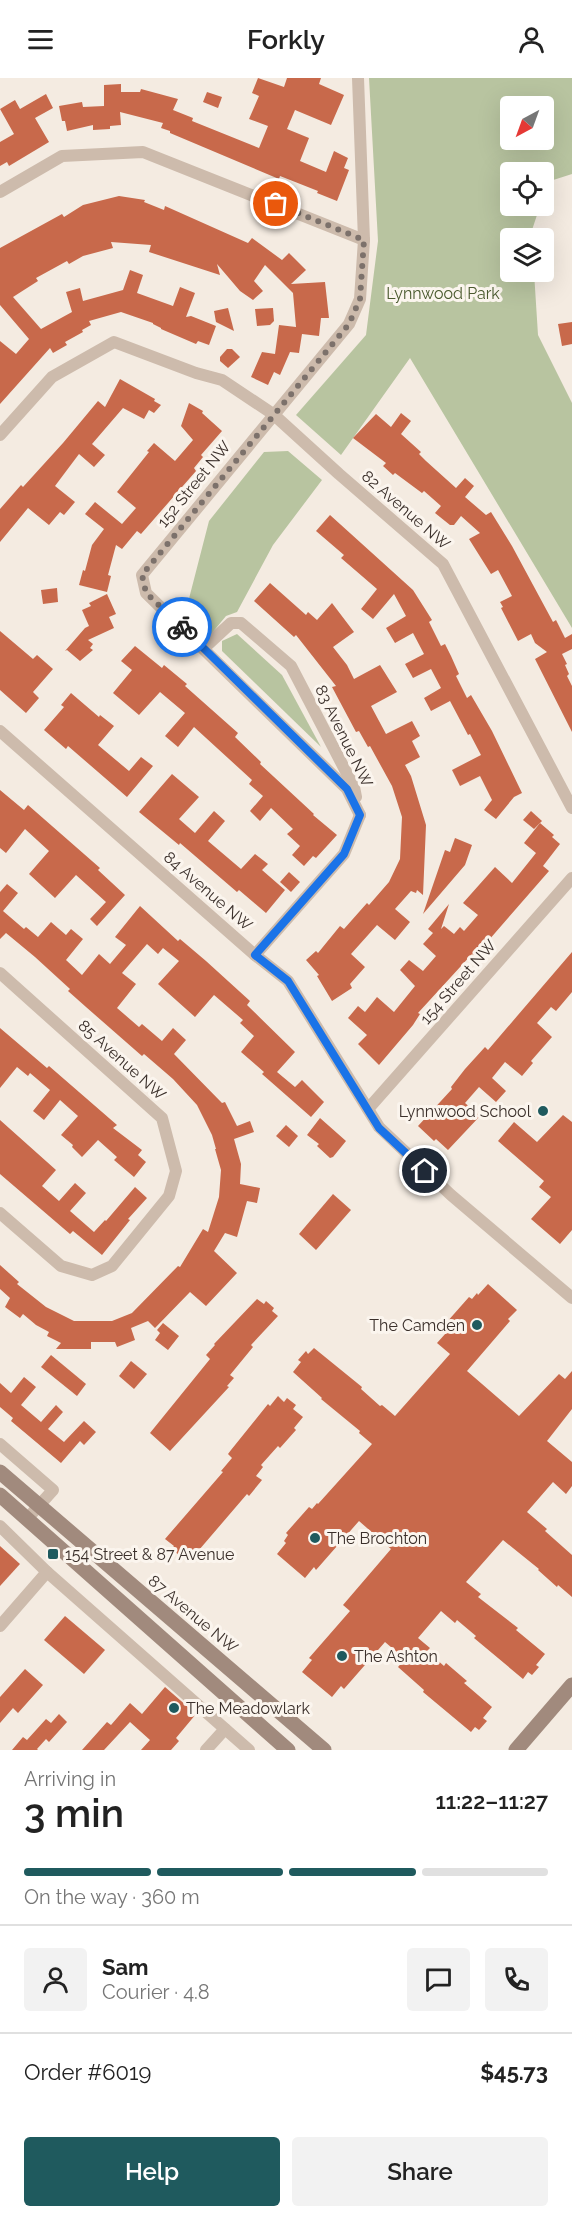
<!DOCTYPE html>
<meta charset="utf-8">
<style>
:root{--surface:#fff;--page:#f2f2f2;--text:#222;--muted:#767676;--line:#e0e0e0;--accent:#1f5a5e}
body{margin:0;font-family:Raleway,sans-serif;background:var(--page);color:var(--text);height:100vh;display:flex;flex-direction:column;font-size:22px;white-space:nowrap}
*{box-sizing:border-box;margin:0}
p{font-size:20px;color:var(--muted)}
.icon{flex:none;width:33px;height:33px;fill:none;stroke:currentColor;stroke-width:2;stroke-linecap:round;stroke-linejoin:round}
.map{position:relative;height:1672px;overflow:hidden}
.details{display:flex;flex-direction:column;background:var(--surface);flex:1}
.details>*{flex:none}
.needle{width:39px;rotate:221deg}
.tools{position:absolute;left:500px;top:18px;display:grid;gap:12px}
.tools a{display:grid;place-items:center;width:54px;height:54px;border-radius:6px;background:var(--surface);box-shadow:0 6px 24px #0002;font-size:30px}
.pin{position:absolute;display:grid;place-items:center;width:51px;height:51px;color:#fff;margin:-26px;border:3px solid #fff;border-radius:50%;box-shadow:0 2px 6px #0007}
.courier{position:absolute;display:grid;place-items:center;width:60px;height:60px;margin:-30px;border:4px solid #1a73e8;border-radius:50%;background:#fff;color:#222;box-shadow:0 2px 8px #0007}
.overview em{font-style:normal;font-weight:600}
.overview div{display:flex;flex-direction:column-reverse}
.overview{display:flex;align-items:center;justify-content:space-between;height:102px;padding:0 24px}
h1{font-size:39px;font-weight:600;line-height:45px}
.bar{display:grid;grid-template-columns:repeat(4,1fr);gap:9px 6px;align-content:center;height:72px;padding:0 24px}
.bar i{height:8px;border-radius:4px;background:var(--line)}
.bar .selected{background:var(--accent)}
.bar p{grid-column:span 4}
.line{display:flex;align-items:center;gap:15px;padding:0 24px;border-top:2px solid var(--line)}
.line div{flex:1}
.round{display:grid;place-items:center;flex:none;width:63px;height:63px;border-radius:6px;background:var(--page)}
.primary-button{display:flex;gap:12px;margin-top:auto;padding:12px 24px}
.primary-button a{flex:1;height:69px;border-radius:6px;background:var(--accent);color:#fff;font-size:24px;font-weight:600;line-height:69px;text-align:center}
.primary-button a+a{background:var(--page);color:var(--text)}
header{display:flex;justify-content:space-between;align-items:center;height:78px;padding:0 24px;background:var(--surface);font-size:27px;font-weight:600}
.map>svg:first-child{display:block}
.green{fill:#b8c4a0;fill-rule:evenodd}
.building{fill:#c8694b}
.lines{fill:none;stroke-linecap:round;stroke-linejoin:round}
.street{stroke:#cdbbac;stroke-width:12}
.secondary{stroke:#a18a7d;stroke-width:15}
.done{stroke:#7c716b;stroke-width:6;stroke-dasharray:0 10.8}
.route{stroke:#1a73e8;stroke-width:8}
.poi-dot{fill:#1f5a5e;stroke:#fbf5ee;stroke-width:2}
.labels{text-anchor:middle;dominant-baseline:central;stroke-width:6;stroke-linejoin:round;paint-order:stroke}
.park-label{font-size:16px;fill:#4a5a2e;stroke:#fbf5ee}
.street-label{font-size:16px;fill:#3b302b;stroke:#fbf5ee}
.poi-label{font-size:16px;fill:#3b302b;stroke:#fbf5ee;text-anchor:start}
</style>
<header><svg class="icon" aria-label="menu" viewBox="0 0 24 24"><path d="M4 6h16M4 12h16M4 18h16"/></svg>Forkly<svg class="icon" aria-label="person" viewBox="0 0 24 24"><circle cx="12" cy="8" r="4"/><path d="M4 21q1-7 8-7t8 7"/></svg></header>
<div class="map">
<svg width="572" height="1672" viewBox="0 0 572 1672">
<rect width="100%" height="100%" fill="#f4ebe1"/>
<!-- green -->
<g class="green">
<path d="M369,0H572V96L547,104L543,117V94H510V128H540L532,152V160H510V194H534L538,257L572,325V550L410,280L341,377L296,337L366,257L378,163ZM510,28H543V62H510Z"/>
<path d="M288,373L322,402L273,467L237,534L226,538L207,561L184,540L209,443L264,374Z"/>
<path d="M237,556L282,597L321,669L222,573V563Z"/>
</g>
<!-- building -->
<g class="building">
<path d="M258,0L284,9L287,0H321L319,6L344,17L331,47L295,32L287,51L309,60L300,83L326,94L334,73L348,80L344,90L349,92L337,123L317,115L318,113L280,98L279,101L170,55V53L161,50L163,45L120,34L121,47L110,48V51L93,52V47L67,53L65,43H62L59,28L82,24L83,29L104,28V7L121,6V14H140L141,11L178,21L173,32L193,40L192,43L259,70L268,48L249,41L259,18L252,15Z"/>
<path d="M207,14L222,19L218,30L203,24Z"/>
<path d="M46,16L53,30L35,40L49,64L9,88L7,84L0,88V64L14,56L0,31L15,22L20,31Z"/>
<path d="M119,118L145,122L144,124L164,132L165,128L248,165L252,160L282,182L289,175L306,192L291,206L325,204L329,240H321L319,258L302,256L299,275L290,274L280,297L274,294L268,307L251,299L262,274L275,276L279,247L296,249L293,215L265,187L254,203L263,213L253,222L240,213L217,186L220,197L149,174L151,167L111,164L113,170L83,178L69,186L67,183L36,200L38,203L13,219L41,251L72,234L66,214L80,210L83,223L123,212L130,192L143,197L137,215L173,228L180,209L195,215L186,239L191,238L216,248L209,267L198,263L196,266L161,251V250L153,246V245L121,234L89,243L91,247L82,252L83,254L65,264L67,267L53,275L50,270L0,326V263L16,276L29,261L0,227V170L62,136L64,139L83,127Z"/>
<path d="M228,230L234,253L216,244L214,233Z"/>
<path d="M273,230L274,243L270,247L257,248L255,231Z"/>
<path d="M572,244V266L562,268L558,246Z"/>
<path d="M227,271H232L240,279L228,290L220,283V279Z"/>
<path d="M120,301L155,321L154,323L161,327L154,335L149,332L144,341L123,330L92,366L105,377L94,389L79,376L55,408L75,424L64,437L60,434L49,447L28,430L0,464V431L21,407L23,409L63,365L98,323L105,329Z"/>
<path d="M189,325L203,333L202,335L222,353L201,377L203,379L194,390L196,393L141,456L137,453L122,471L116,467L108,497L111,498L107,514L79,507L83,492L85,493L92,467L104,451L85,436L95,424L122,446L136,430L117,414L149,374L147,373L154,365L175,383L193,362L181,348Z"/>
<path d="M401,335L411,343L401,356L421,374L419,376L426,383L456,410L465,400L474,408L465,419L486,437L491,434L512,468L553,544L556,542L565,560L572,556V571L562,576L567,586L565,587L569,596L567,598L572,608V654L535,581L547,574L535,565L531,556L518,563L501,530L503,529L500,524L512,518L498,492L491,496L469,461L480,455L461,438L454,447H450L435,435L441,428L424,413L422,415L395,395L393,397L383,388L386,385L353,360L376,336L391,349Z"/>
<path d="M330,437L413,512L432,542L429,544L441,568L445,566L451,578L459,596L456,598L467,620L471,617L492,653L522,715L514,719L496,741L484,732L492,722L480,698L460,708L452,692L481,677L470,656L468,657L450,623L431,633L424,620L441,610L431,591L413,600L405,586L424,576L413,555L395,565L386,550L406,538L394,516L373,541L361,531L377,511L341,480L344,477L316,453Z"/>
<path d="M270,505L306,537L308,534L317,542L332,525L354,554L333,569L347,587L354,601L380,587L397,614L371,628L386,656L412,643L420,658L412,663L420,679L405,687L411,698L426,747L423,817L417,812L416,815L411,813L395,831L410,844L395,862L377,847L351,876L365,889L350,906L352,910L332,923L317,898L319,897L306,882L316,873L318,875L340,848L344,851L367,825L369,827L389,804L400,781L402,739L392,708L370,668L368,669L359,653L356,654L332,609L336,608L296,557L294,559L254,523Z"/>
<path d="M57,510L58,524L43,526L41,512Z"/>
<path d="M107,516L116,536L109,539L114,550L88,562L93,566L90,570L93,572L80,583L67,572L65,573L85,550L89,548L82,532L91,528L89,525Z"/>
<path d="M0,553L33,581L37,577L53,591L33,614L39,620L26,635L0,612Z"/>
<path d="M135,568L162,590L164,587L187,606L185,608L238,655L235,659L261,684L260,686L314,736L313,737L337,757L316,780L313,778L304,788L292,777L300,768L287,756L293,751L271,730L260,743L250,733L263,718L249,706L252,702L194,649L178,669L165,658L185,635L160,614L139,637L113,615L132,592L121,583Z"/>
<path d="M71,615L99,639L100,637L114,648L98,667L129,693L141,679L153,688L127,719L68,668L66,671L44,652L64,629L61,627Z"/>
<path d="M172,696L199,719L179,741L195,755L214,733L225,743L208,763L241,791L255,776L268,786L262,792L285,812L266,835L239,812L237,814L180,765L179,767L139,734Z"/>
<path d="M0,712L24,732L28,727L100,790L98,792L125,817L97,848L90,841L106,824L76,797L55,820L29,796L49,773L25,751L6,775L0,770Z"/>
<path d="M531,733L542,743L534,751L523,742Z"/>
<path d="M540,745L554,757L552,759L560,766L543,788L549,793L475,878L472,876L418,935L420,936L413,947L379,987L358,966L367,957L348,940L358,928L365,934L377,919L394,934L415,908L400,892L409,882L423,893L436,878L423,866L433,855L428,851L449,826L441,851L444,848L454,856L460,849L464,853L478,837L463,825L495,789L512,805L536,775L524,765Z"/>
<path d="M455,760L472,767L465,787L423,836L445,772L450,774Z"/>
<path d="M289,794L300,804L291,814L280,804Z"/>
<path d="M7,806L18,815L3,833L24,851L26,849L38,859L51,844L66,857L71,851L83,861L66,882L82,897L99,876L110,886L126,867L115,859L140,828L178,863L180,861L206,883L250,923L247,927L295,974L277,994L295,1009L302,1002L324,1024L311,1039L262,996L264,994L241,974L254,958L240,945L243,942L214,917L195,939L158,906L179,883L163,870L158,876L147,866L122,895L136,906L117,930L139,949L142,946L162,963L173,950L186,962L174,976L222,1025L225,1024L237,1048L250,1043L254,1054L234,1061L241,1086L240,1106L260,1110L257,1125L247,1123L237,1159L225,1155L214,1173L237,1195L206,1228L190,1214L155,1250L148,1243L131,1250L135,1262L117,1269L115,1264H91V1271H56L61,1265L47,1258L49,1254L36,1247L23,1236L20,1240L5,1229L10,1220L0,1211V1187L19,1204L17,1206L46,1229L74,1243H112L132,1235L178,1188L180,1189L203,1151L208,1154L219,1119L221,1092L215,1071H216L212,1057L197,1027L173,1001L144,976L142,978L86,929L68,913L70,911L35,879L6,855L0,861V814Z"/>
<path d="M572,874V914L556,933L551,929L537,945L552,959L531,983L533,985L522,998L505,984L492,1000L506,1013L496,1024L479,1009L465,1025L480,1038L448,1072L436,1061L434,1063L418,1048L452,1011L451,1009L465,991L485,969L488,972Z"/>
<path d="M0,950L47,990L49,988L117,1047L113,1050L142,1072L138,1077L146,1084L134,1099L114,1082L117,1079L98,1062L82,1079L72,1069L73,1067L61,1057L78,1038L60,1022L44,1042L33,1033L50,1012L30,995L28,998L17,989L0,1010Z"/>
<path d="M563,1037L572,1044V1152L560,1166L531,1141L551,1119L539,1109L544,1103L498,1063L514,1044L537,1064Z"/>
<path d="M320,1040L346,1063L333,1079L330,1080L317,1068L319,1066L307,1057Z"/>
<path d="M0,1042L56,1092L42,1108L59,1123L75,1105L86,1115L70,1133L94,1154L105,1142L106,1143L135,1109L147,1120L128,1141L130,1142L102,1177L73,1153L70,1156L0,1096Z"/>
<path d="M286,1047L298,1058L289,1069L276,1058Z"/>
<path d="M333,1116L351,1132L316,1172L299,1156Z"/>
<path d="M488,1206L517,1232L508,1241L510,1243L467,1293L519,1338L559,1296L565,1301L572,1293V1331L547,1363L572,1384V1408L566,1416L553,1404L527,1434L547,1451L545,1453L572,1477V1519L558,1507L557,1509L538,1492L539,1491L503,1462L466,1504L481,1516L478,1519L518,1550L516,1552L545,1576L536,1587L539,1589L532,1597L528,1594L523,1601L474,1560L476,1558L457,1542L455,1545L441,1533L418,1560L430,1570L427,1573L444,1588L446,1585L467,1603L464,1605L492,1629L483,1640L487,1643L479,1652L475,1649L471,1654L423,1614L424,1612L398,1589L405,1581L385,1564L344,1611L341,1608L332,1619L302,1594L312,1582L309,1580L350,1533L343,1527L391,1471L359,1443L316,1492L314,1489L305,1500L277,1476L286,1465L284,1463L288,1457L286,1455L309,1429L312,1431L317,1425L318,1426L372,1366L359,1355L360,1353L321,1321L322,1320L293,1294L301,1284L298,1282L306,1273L308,1276L314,1270L362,1309L361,1311L380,1328L382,1327L395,1338L450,1276L437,1265L446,1255L444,1253L449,1248L446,1245L469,1219L472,1221L477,1215L478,1217Z"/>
<path d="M257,1221L264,1226L266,1223L274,1230L272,1233L278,1238L251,1267L253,1269L230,1297L234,1300L227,1308L229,1309L170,1373L150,1355L210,1281L206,1277L215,1267L214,1266Z"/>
<path d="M163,1245L179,1258L168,1272L155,1262L160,1255L157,1252Z"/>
<path d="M51,1277L86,1306L77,1318L41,1289Z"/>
<path d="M131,1283L147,1296L134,1311L119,1298Z"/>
<path d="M24,1299L36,1309L21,1327L41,1344L56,1327L63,1334L48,1351L64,1364L84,1343L96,1354L84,1367L80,1363L61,1385L11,1343L13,1340L0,1329V1305L11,1315Z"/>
<path d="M278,1318L284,1324L287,1320L296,1327L293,1331L303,1339L294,1350L296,1352L280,1370L278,1368L261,1387L263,1389L256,1398L262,1402L249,1418L247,1416L199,1472L201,1474L193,1483L184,1476L181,1479L172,1471L174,1468L165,1461L223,1394L221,1393L232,1380L228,1376L231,1372L268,1326L270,1328Z"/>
<path d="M0,1468L20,1486L0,1508Z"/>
<path d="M65,1538L105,1572L84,1596L44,1562Z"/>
<path d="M25,1591L43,1607L18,1635L13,1630L0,1645V1619Z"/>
<path d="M165,1609L196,1636L176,1660L179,1663L171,1672H141L150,1662L130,1644L104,1672H82L107,1644L111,1647L130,1625L142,1636Z"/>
<path d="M59,1636L67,1644L49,1664L46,1661L37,1671L38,1672H12L23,1659L27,1662L46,1641L51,1645Z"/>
</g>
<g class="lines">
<!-- street -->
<g class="street">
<path d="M358,0L364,162L360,221L349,246L142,497L146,515L347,711L360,737"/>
<path d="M0,114L62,78L143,74L364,162"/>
<path d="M0,357L52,299L114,264L196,295L222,302L273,336L339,396L443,486L572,730"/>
<path d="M204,570L231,545H241L291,588L354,709L356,719"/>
<path d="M0,653L255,877L288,903L379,1049L451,1117L572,1220"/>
<path d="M255,877L344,776L360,737"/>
<path d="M0,895L162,1040L176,1093L169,1118L112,1188L92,1197L61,1188L0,1135"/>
<path d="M368,1031L572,800"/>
<path d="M0,1366L53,1412L27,1441"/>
<path d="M0,1448L47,1494L249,1672"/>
<path d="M0,1548L47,1494"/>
<path d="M206,1672L225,1651"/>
</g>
<!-- secondary -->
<g class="secondary">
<path d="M0,1394L324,1672"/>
<path d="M0,1417L288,1672"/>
<path d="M516,1672L572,1607"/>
</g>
</g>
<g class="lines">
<!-- done -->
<path class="done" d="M182,549L146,515L142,497L349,246L360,221L364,162L276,126"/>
<!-- route -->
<path class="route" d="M182,549L347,711L360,737L344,776L255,877L288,903L379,1050L425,1093"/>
</g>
<!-- markers -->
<g class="poi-dot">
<circle cx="543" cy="1033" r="6"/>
<circle cx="477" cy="1247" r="6"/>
<circle cx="315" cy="1460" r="6"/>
<rect x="47" y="1470" width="12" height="12" rx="3"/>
<circle cx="342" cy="1578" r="6"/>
<circle cx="174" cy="1630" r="6"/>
</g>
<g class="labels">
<!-- park labels -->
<g class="park-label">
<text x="443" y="215">Lynnwood Park</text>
</g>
<!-- street labels -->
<g class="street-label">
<text transform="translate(194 406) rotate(-51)">152 Street NW</text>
<text transform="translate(406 432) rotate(41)">82 Avenue NW</text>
<text transform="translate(344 658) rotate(64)">83 Avenue NW</text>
<text transform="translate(208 813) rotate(41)">84 Avenue NW</text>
<text transform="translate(458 904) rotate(-49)">154 Street NW</text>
<text transform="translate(122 982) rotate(42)">85 Avenue NW</text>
<text transform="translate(193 1536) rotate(40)">87 Avenue NW</text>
</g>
<!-- poi labels -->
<g class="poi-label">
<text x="531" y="1033" text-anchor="end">Lynnwood School</text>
<text x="465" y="1247" text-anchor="end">The Camden</text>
<text x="327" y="1460">The Brochton</text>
<text x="65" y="1476">154 Street &amp; 87 Avenue</text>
<text x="354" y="1578">The Ashton</text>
<text x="186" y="1630">The Meadowlark</text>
</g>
</g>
</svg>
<div class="tools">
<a><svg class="needle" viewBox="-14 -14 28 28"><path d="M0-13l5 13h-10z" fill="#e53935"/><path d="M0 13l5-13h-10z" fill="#767676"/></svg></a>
<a><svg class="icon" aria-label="locate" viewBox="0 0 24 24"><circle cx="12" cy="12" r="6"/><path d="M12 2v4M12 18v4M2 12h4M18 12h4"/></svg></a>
<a><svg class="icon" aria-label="layers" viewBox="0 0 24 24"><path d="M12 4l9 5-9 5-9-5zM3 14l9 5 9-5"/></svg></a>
</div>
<div class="pin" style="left:276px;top:126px;background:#ea580c"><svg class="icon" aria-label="bag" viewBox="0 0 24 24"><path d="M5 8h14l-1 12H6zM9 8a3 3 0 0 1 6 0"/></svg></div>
<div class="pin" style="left:425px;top:1093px;background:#1f2937"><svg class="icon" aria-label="home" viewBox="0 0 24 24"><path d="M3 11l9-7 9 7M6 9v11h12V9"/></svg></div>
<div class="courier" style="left:182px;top:549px"><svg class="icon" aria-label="bike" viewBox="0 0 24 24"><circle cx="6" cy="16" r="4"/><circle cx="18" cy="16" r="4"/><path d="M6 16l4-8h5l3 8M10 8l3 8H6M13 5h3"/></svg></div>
</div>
<section class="details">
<div class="overview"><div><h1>3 min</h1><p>Arriving in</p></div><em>11:22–11:27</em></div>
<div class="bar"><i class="selected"></i><i class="selected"></i><i class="selected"></i><i></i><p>On the way · 360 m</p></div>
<div class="line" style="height:108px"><a class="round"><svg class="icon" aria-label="person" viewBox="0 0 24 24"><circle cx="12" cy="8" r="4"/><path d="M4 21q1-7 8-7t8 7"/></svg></a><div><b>Sam</b><p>Courier · 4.8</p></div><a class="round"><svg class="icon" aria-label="chat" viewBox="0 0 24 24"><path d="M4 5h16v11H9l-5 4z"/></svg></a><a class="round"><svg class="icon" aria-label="phone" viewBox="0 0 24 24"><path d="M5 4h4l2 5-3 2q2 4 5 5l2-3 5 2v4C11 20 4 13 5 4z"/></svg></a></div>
<div class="line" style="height:78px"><div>Order #6019</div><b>$45.73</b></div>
<div class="primary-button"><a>Help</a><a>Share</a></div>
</section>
